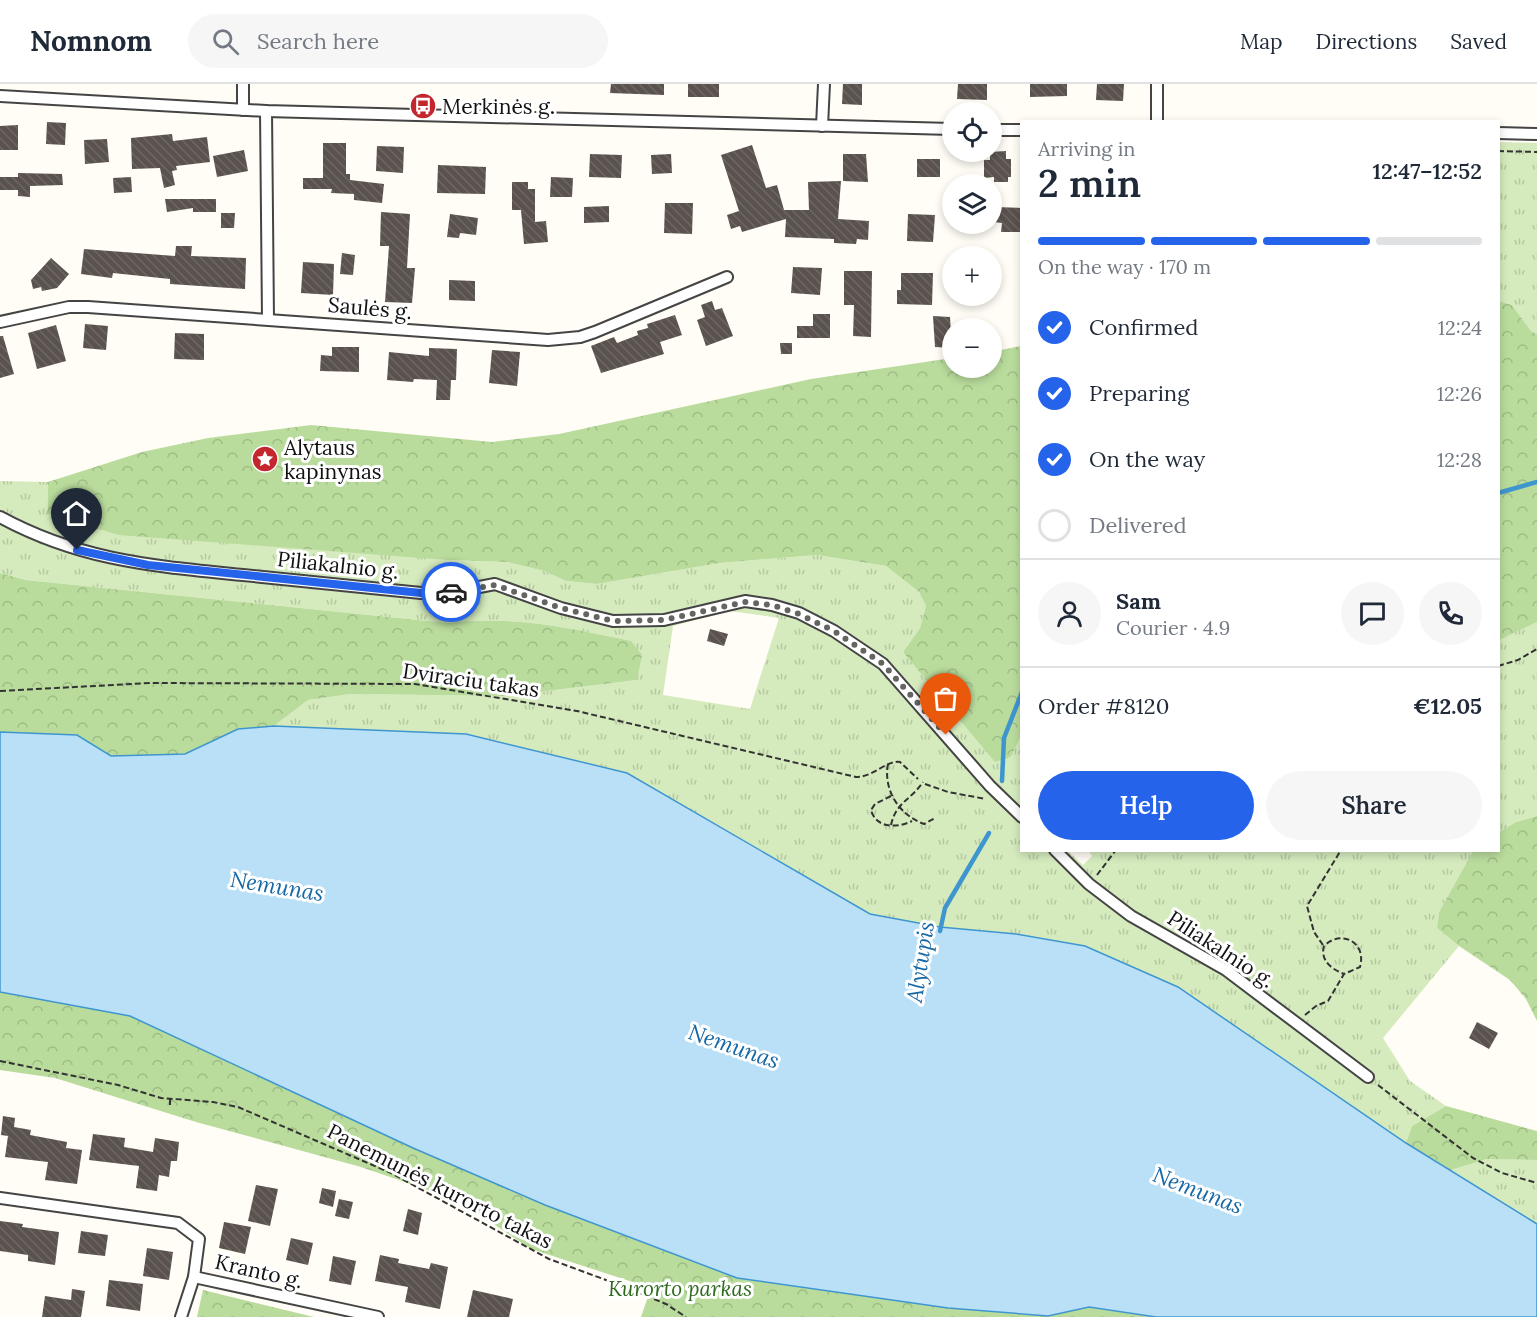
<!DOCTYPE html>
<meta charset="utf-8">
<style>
:root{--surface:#fff;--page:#f6f6f7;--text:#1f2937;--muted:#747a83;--line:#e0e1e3;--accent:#2563eb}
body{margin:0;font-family:Lora,serif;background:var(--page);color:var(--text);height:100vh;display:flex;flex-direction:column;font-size:22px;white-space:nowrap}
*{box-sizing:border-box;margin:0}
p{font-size:20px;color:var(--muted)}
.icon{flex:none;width:33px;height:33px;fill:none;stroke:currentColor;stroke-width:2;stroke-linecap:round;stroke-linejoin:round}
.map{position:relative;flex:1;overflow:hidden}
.drawer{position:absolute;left:1020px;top:36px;width:480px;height:732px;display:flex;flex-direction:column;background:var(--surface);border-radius:0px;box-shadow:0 3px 9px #0003}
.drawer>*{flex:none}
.controls{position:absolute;left:942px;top:18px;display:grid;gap:12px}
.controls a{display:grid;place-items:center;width:60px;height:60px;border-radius:50%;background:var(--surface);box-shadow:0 3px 9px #0003;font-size:30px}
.pin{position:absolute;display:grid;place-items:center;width:51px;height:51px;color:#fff;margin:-62px -26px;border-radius:50% 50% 50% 0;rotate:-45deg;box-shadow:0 0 6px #0007}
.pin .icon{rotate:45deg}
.courier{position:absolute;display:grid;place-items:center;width:60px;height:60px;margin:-30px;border:4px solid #2563eb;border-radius:50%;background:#fff;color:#222;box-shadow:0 2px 8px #0007}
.head em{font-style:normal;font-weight:600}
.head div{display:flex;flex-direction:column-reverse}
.head{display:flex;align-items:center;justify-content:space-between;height:102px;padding:0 18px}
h1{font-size:39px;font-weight:600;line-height:45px}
.bar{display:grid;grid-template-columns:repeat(4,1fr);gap:9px 6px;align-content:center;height:72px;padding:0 18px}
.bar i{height:8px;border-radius:4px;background:var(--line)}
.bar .on{background:var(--accent)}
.bar p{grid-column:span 4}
.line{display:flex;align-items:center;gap:15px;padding:0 18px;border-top:2px solid var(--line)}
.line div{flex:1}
.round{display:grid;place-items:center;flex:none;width:63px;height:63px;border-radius:32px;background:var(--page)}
ol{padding:0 18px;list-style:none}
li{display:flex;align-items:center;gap:18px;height:66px}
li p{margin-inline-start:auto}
li .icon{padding:6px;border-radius:50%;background:var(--accent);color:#fff;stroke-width:4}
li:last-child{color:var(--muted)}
li i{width:33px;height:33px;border:3px solid var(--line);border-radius:50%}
.action{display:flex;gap:12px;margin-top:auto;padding:12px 18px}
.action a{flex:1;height:69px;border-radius:36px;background:var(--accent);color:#fff;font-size:24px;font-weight:600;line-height:69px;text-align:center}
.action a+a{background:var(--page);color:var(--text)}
header{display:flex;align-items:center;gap:36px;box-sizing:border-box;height:84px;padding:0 30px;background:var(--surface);border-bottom:2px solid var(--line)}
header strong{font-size:28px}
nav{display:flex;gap:33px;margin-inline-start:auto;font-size:21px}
.search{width:420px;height:54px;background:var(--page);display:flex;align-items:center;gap:15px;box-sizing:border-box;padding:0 21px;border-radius:33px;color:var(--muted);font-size:22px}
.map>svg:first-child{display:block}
.grass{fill:url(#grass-tufts);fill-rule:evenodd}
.forest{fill:url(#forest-crowns)}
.water{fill:#b9e0f7;stroke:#3f96cf;stroke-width:1.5}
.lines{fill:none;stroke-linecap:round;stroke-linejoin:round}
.stream{stroke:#3f96cf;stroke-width:4.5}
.building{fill:url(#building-back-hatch)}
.minor-casing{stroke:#444;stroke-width:14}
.path{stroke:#333;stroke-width:2;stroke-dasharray:6 3;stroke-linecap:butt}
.minor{stroke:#fff;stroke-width:10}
.done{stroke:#646461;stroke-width:6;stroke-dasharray:0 10.8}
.route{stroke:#2563eb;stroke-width:8}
.labels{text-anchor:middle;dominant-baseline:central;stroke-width:6;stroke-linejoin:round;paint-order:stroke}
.poi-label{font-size:21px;fill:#111;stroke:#fff;text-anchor:start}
.street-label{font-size:21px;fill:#111;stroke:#fff}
.park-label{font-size:21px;font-style:italic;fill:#2f6b1f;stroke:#fff}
.water-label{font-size:22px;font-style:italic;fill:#1768a6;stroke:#fff}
</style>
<header>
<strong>Nomnom</strong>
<div class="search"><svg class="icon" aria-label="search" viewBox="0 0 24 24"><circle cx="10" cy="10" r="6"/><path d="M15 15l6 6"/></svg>Search here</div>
<nav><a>Map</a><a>Directions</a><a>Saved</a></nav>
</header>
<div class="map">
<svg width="1537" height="1233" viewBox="0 0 1537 1233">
<defs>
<pattern id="grass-tufts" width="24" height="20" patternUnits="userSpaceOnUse" patternTransform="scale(1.5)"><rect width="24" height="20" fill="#d5ebbd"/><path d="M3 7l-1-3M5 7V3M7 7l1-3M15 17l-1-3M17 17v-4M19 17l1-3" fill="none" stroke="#b6c8a1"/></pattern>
<pattern id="forest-crowns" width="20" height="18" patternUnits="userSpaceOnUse" patternTransform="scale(1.5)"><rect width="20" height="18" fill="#b9dc9c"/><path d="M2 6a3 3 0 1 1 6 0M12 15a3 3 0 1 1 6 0" fill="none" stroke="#9ebc85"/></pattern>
<pattern id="building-back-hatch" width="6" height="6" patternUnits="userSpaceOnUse" patternTransform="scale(1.5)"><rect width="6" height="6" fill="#5a524d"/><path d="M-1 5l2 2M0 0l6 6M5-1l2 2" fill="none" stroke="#6d6662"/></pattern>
</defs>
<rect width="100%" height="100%" fill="#fffdf5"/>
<!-- grass -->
<g class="grass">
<path d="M1498,58L1537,59V250L1531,247L1512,221L1499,217Z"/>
<path d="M0,397L48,398V430L447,476L507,478L544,487L566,497L597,500L720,479L817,471L886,482L919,508L926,522L920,544L903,568L1011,673L1021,652L1022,766L1068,767L1083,781L1092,772L1088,766L1473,767L1439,828L1437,844L1459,862L1383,954L1410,997L1446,1022L1412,1042L1406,1059L1178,903L1085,862L1016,850L940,843L870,830L627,689L466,650L274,642L308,616L351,610L505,612L637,596L631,557C569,544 512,531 448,539L26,496L0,489ZM730,527L779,534L750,625L663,611L673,542Z"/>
<path d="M1537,538V732L1516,738L1499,748L1498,556Z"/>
<path d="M1487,1075L1537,1076V1140L1451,1086Z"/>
</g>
<!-- forest -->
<g class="forest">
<path d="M1499,217L1512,221L1531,247L1537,250V538L1499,556Z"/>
<path d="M1021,262V652L1011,673L995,678L903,568L920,544L926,522L919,508L886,482L817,471L720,479L597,500L566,497L544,487L507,478L447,476L119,451L48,430V398L142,368L208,354L311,341L492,358L559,350L811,295L952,274V284H992V268Z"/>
<path d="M0,489L26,496L448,539C513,531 569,544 631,557L642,571L637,596L505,612L351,610L308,616L274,642L238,645L185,670L111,672L77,651L0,648Z"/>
<path d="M1537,732V937L1526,915L1510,896L1459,862L1437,844L1439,828L1473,767L1498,766L1499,748L1516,738Z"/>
<path d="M0,908L130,932L413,1064L545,1121L737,1194L948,1224L1048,1232L1089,1223L1156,1233H641L651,1204L531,1165L457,1116L361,1083L196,1038L55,994L0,986Z"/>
<path d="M1446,1022L1537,1047V1076L1487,1075L1451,1086L1406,1059L1412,1042Z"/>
<path d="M203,1206L314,1233H197Z"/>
</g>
<!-- water -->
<path class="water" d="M274,642L466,650L627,689L870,830L940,843L1016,850L1085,862L1178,903L1406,1059L1537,1140V1233H1156L1089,1223L1048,1232L948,1224L737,1194L545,1121L413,1064L130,932L0,908V648L77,651L111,672L185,670L238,645Z"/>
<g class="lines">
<!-- stream -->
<g class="stream">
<path d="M1498,409L1537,398"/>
<path d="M1002,697L1004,654L1022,608"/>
<path d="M940,847L945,824L989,749"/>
</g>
</g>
<!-- building -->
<g class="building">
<path d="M611,0H664V11L610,9Z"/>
<rect x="688" y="0" width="31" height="13"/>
<path d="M843,0H862V21L842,20Z"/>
<path d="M958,0H987V16L957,15Z"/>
<path d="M1030,0H1067V12L1030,13Z"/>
<path d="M1097,0H1124L1123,17L1096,16Z"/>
<path d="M47,38L66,39L65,61L46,60Z"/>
<path d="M18,41V66H0V42Z"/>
<path d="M172,50L173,57L207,53L210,78L176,82L177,86L172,87L175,101L164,104L160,84L132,85L131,54Z"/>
<path d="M107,55L109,78L85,80L84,56Z"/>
<path d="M323,59H346V90H350V96L384,100L382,119L354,116V110L331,109L332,105H303V94H323Z"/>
<path d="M752,61L766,104L777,101L784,126H809L808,98L841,97L838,135L869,137L868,156L857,155L856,160L834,159V155L785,153L786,135L742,148L740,142L731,145L727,131L739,127L721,71Z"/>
<path d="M377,62L404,63L403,89L376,87Z"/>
<path d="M244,66L248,87L217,93L213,72Z"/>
<path d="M1006,67V75H1011V93H1008V98H994V93L984,94V76H990V68Z"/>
<path d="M590,70L622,71L621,94L589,93Z"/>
<path d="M671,70L672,89L652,90L651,71Z"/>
<path d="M843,70H866L868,98L843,97Z"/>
<rect x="917" y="75" width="23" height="18"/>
<path d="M438,81L486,83L485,110L437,109Z"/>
<path d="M18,89L62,90L63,101L30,102V113L18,112V106H0V93H18Z"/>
<path d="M131,93L132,108L114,109L113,94Z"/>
<path d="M551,93L573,94L572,113H550Z"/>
<path d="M512,98H528V105H535V138L546,137L548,158L524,160L521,126H512Z"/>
<path d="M165,115H216V128H193V124L167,128Z"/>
<path d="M665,119H693L692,150L664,149Z"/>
<path d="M609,122V138L584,139V123Z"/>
<path d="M994,123L1022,124L1021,148H1001L1002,139L994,138Z"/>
<path d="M381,128L410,130L407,184H415L412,219L385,218L389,162H380Z"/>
<path d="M221,129H235L234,144H221Z"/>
<path d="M450,130L478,134L476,151L460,149L459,154L447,153Z"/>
<path d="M908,130L935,131L933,158L907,157Z"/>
<path d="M176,162H192L191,172L246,174L245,205L170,200V195L113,189L112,194L81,190L84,165L175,172Z"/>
<path d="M342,169L355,171L353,191L340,190Z"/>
<path d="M51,174L69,190L57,204L42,207L41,203L33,205L31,196Z"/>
<path d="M303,178L334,180L333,211L301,209Z"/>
<path d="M793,183L822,184L820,211L791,209Z"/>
<path d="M844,187H872L871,253L853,252L854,221H844Z"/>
<path d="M901,189H933L932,221L897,220V206H901Z"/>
<path d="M449,196L475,197V217L449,216Z"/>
<path d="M712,217L715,226L722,224L733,252L706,262L697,236L705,233L701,221Z"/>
<path d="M813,230H830V254H797V242H813Z"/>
<path d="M675,231L682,251L660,258L664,270L601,289L591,262L614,253L617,259L638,251L637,247L648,244L647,240Z"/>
<path d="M933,232L950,233L952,264L935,263Z"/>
<path d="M85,240L108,242L106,266L83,264Z"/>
<path d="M56,241L66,277L37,285L28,249Z"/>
<path d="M175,249L204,250V276L174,275Z"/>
<path d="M0,252H3L14,290L0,294Z"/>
<path d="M780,259H792V270H781Z"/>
<path d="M332,263H359V288L320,287L321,271L332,272Z"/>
<path d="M429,264L457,265L456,296H451L450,316H436L437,296L414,295L413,298L387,296L389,268L429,272Z"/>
<path d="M492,266L520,268L517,302L489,299Z"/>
<path d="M710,545L728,550L724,562L707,557Z"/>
<path d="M1477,938L1498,949L1489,965L1469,954Z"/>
<path d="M3,1032L15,1034L14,1043L31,1046L30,1051L67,1058L66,1064L82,1066L77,1100L45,1096L48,1078L5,1073L8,1052L1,1051Z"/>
<path d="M93,1050L125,1054L124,1063L153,1068L155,1054L179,1058L177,1077H171L169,1093L159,1091L157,1107L136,1104L139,1082L89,1076Z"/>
<path d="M256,1101L278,1105L270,1142L248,1137Z"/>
<path d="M322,1104L336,1107L333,1123L319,1119Z"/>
<path d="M339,1115L353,1118L349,1135L335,1132Z"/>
<path d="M408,1125L422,1129L418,1151L403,1147Z"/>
<path d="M0,1137L23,1140L22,1143L59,1148L55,1181L28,1177V1171L0,1167Z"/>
<path d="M224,1138L251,1143L245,1170L219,1164Z"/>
<path d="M81,1147L108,1151L105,1172L78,1169Z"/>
<path d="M291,1154L313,1159L308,1181L286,1176Z"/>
<path d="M147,1164L173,1168L169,1196L143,1192Z"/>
<path d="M380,1171L399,1175L398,1179L429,1185L431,1179L448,1183L440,1225L405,1218L408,1203L375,1197Z"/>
<path d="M333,1172L356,1177L351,1201L329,1197Z"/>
<path d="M109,1196L143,1200L140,1227L106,1222Z"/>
<path d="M72,1205L85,1207L81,1233H42L45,1212L71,1216Z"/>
<path d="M473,1206L513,1215L509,1233H467Z"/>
</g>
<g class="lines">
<defs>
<g id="minor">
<path d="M1157,0V38"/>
<path d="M0,12L266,27L952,45"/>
<path d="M243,26V0"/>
<path d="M266,27L268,235"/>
<path d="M822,42L824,0"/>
<path d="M992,46H1022"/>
<path d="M1498,49L1537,50"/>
<path d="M0,238L69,223H88L548,256L580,253L595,248L727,193"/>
<path d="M0,433C81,477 154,482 243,491C303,497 362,503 421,509H448L495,500L561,524L613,537L664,536L745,517L772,521L799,529L834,547L883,580L990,702L1022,733"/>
<path d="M1055,766L1089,800L1131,832L1226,886L1368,993"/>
<path d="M0,1114L178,1139L199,1155L194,1193L378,1233"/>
<path d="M181,1233L194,1193"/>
</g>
</defs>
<!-- minor casing -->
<use href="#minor" class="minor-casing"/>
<!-- path -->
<g class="path">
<path d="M1498,67L1537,68"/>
<path d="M1498,582L1518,576L1537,565"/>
<path d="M0,607L150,599L415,600L577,627L856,693C874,693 886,676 900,678L918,695"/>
<path d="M888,680C883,706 899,731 924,740L935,734"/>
<path d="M925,700L948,708L986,715"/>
<path d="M891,712L875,720L871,726C876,745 898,744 912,737"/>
<path d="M891,741C896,718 911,716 923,698"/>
<path d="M1097,791L1116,766"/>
<path d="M1323,861L1314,848L1307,822L1341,766"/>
<path d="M1305,931L1316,922L1328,917L1344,890L1360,883C1367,858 1341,845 1324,862C1320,876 1331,885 1344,890"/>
<path d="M0,977L118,1001L161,1014L213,1018L238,1023L391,1089L549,1175L625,1203L666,1220L686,1233"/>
<path d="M1378,1001L1473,1074L1502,1089L1537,1099"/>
<path d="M170,1015V1023"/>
</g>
<!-- minor -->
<use href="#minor" class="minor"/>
</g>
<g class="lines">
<!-- done -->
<path class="done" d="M451,508L495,501L561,524L613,537L664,536L745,518L772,521L799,530L834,547L883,580L946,651"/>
<!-- route -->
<path class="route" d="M77,466L148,481L421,509L451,508"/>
</g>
<!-- icons -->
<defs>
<symbol id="bus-disc" viewBox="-11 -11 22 22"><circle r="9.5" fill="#c4262e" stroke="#fff"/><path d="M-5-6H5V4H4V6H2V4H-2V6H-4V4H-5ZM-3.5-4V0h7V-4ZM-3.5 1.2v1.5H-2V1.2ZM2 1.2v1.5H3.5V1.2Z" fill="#fff"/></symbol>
<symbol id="sight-disc" viewBox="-11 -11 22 22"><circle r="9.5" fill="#c4262e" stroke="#fff"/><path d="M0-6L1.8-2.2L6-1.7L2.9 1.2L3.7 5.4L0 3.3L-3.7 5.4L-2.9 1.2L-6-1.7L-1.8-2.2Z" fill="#fff"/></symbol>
</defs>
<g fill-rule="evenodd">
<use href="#bus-disc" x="408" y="7" width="30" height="30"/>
<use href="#sight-disc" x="250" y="360" width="30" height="30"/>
</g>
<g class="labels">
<!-- poi labels -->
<g class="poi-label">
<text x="442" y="22">Merkinės g.</text>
<text x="284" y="363">Alytaus<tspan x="284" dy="24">kapinynas</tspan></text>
</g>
<!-- street labels -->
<g class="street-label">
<text transform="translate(370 224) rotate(5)">Saulės g.</text>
<text transform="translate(338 481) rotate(6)">Piliakalnio g.</text>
<text transform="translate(471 596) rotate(8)">Dviraciu takas</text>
<text transform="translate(1221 865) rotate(33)">Piliakalnio g.</text>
<text transform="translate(440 1102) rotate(27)">Panemunės kurorto takas</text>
<text transform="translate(259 1187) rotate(13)">Kranto g.</text>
</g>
<!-- park labels -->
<g class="park-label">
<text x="680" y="1204">Kurorto parkas</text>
</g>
<!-- water labels -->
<g class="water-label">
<text transform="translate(277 802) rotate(9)">Nemunas</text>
<text transform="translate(920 878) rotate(-81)">Alytupis</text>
<text transform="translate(734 962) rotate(19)">Nemunas</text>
<text transform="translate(1198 1106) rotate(21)">Nemunas</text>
</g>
</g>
</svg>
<div class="controls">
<a><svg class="icon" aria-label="locate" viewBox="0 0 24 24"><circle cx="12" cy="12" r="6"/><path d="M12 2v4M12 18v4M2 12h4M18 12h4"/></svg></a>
<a><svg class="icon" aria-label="layers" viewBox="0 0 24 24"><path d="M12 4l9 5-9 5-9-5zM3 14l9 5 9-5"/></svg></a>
<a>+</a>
<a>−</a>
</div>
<div class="pin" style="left:946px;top:651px;background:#ea580c"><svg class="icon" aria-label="bag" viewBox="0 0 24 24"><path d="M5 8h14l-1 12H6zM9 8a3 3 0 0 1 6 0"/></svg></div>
<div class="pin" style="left:77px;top:466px;background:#1f2937"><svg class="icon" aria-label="home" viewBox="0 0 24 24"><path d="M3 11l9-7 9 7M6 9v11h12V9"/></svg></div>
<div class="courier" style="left:451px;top:508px"><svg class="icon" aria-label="car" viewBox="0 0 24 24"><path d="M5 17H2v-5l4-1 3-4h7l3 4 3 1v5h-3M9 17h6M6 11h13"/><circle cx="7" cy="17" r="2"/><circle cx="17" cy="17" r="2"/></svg></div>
<section class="drawer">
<div class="head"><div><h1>2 min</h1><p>Arriving in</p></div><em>12:47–12:52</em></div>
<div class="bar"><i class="on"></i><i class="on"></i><i class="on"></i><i></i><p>On the way · 170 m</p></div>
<ol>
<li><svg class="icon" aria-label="check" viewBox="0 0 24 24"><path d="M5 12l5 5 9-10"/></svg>Confirmed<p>12:24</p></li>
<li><svg class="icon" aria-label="check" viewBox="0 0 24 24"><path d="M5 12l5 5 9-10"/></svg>Preparing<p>12:26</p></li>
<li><svg class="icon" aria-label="check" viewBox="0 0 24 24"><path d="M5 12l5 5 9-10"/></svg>On the way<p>12:28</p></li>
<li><i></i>Delivered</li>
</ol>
<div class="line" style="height:108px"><a class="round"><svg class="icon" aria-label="person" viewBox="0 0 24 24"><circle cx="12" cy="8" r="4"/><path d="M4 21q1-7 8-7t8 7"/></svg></a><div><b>Sam</b><p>Courier · 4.9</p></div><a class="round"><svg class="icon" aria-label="chat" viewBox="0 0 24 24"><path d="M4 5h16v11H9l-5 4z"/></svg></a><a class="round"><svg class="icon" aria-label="phone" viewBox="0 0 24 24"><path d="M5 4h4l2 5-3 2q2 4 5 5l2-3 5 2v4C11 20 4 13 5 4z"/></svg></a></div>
<div class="line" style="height:78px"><div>Order #8120</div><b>€12.05</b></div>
<div class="action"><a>Help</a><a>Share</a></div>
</section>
</div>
